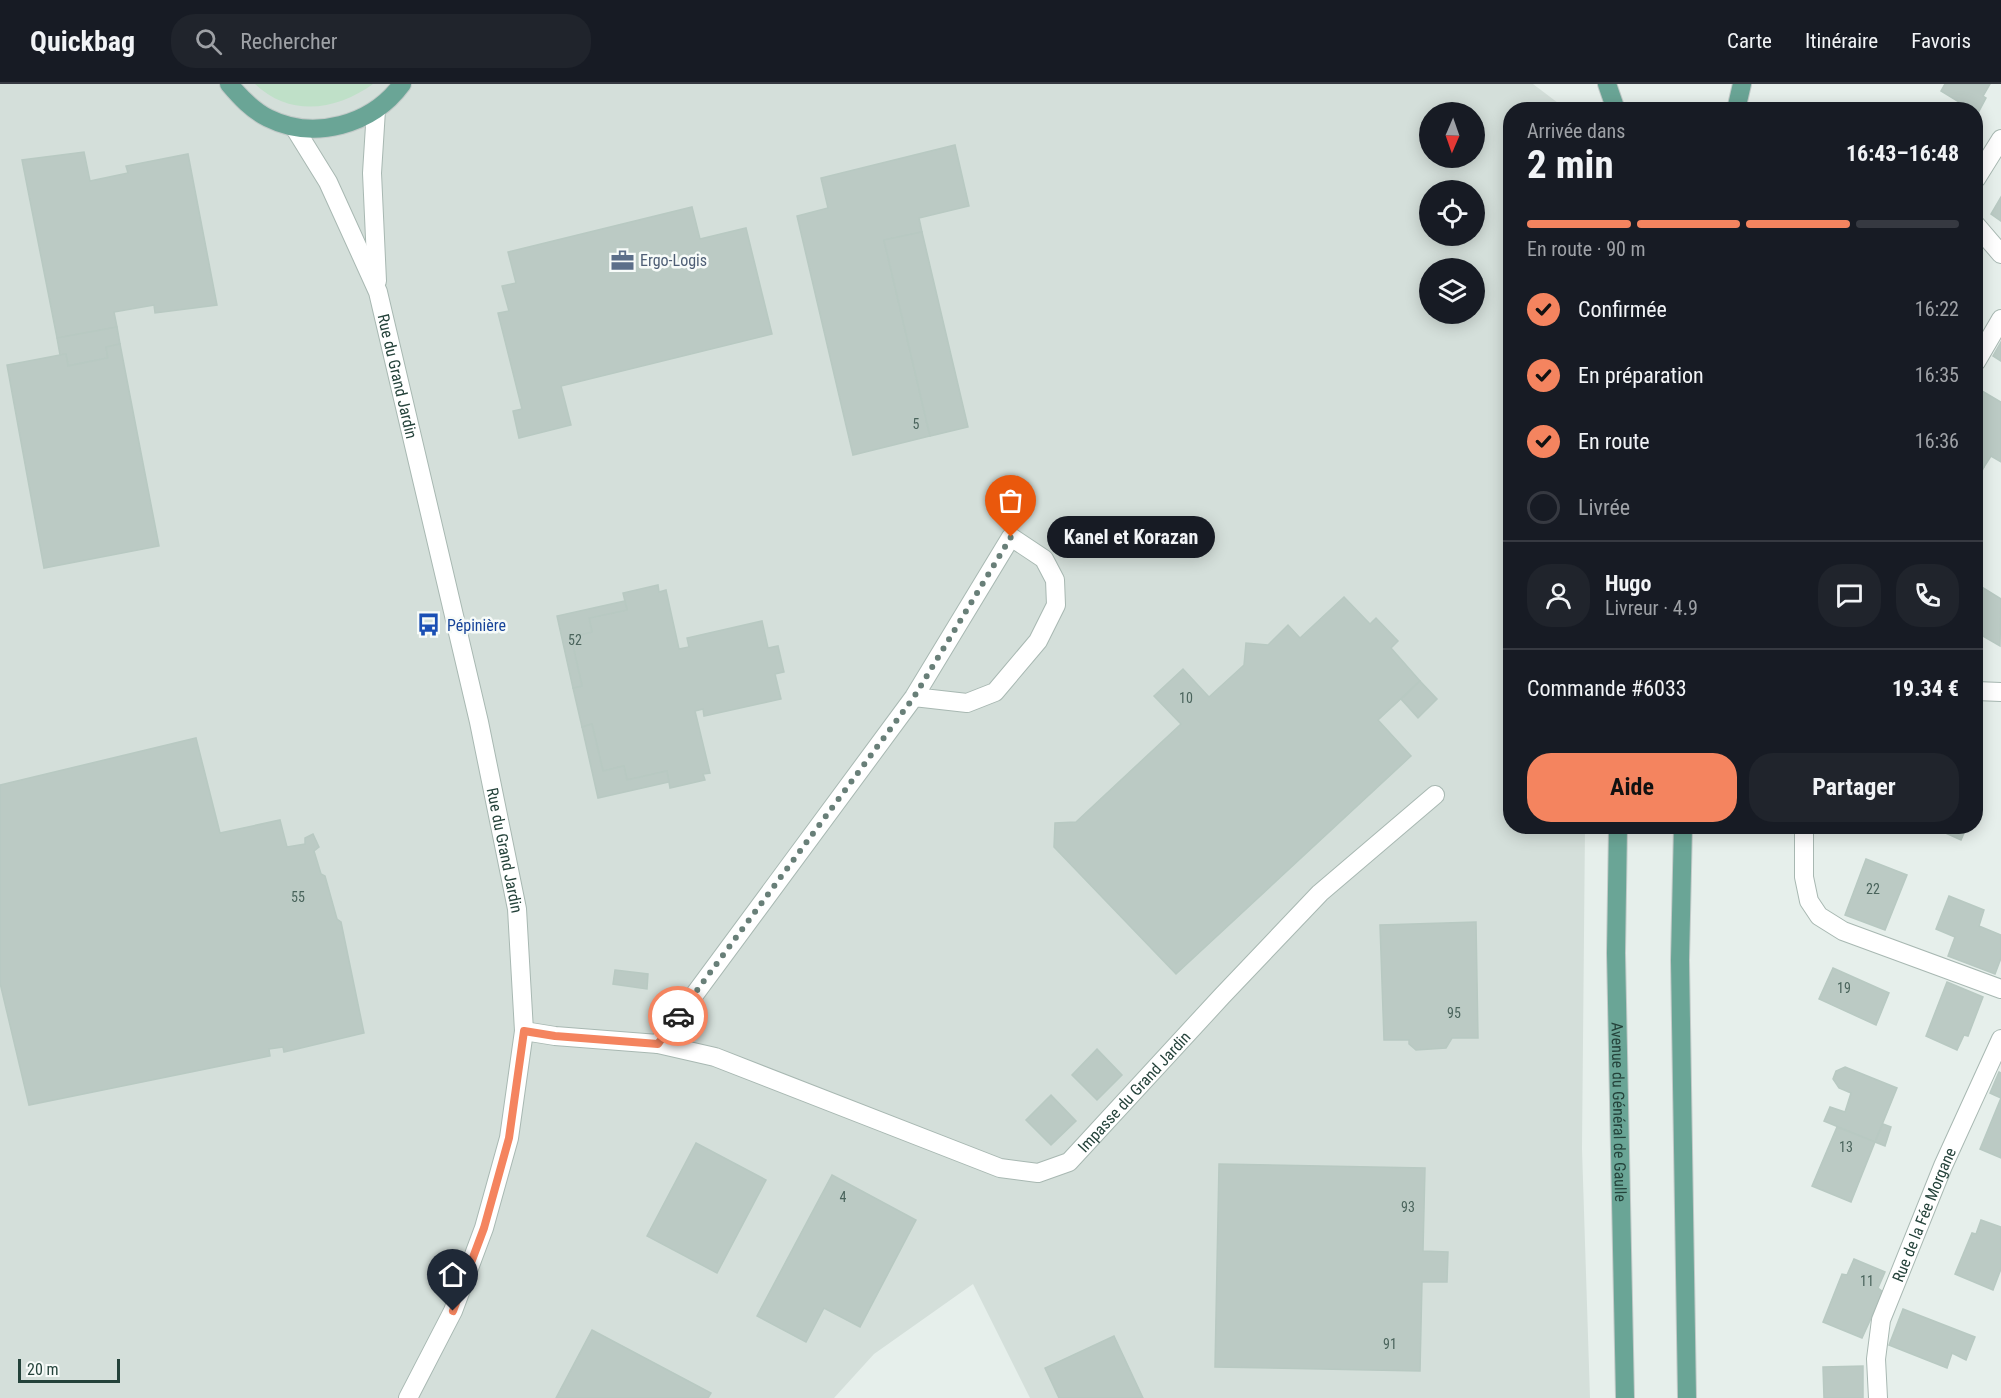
<!DOCTYPE html>
<html lang="fr">
<meta charset="utf-8">
<style>
:root{--surface:#171b24;--page:#20242c;--text:#f1f3f6;--muted:#9ea1a6;--line:#363941;--accent:#f4845f}
body{margin:0;font-family:"Roboto Condensed",sans-serif;background:var(--page);color:var(--text);height:100vh;display:flex;flex-direction:column;font-size:22px;white-space:nowrap}
*{box-sizing:border-box;margin:0}
p{font-size:20px;color:var(--muted)}
.icon{flex:none;width:33px;height:33px;fill:none;stroke:currentColor;stroke-width:2;stroke-linecap:round;stroke-linejoin:round}
.map{position:relative;flex:1;overflow:hidden}
.panel{position:absolute;left:1503px;top:18px;width:480px;height:732px;display:flex;flex-direction:column;background:var(--surface);border-radius:24px;box-shadow:0 3px 15px #0003}
.panel>*{flex:none}
.needle{width:39px;rotate:182deg}
.fabs{position:absolute;left:1419px;top:18px;display:grid;gap:12px}
.fabs a{display:grid;place-items:center;width:66px;height:66px;border-radius:50%;background:var(--surface);box-shadow:0 3px 15px #0003;font-size:30px}
.scale{position:absolute;left:18px;bottom:15px;width:102px;box-sizing:border-box;padding-left:6px;border:3px solid #24423a;border-top:0;font-size:16px;line-height:21px;white-space:nowrap;color:#24423a;-webkit-text-stroke:4px #f7fbf9;paint-order:stroke}
.pin{position:absolute;display:grid;place-items:center;width:51px;height:51px;color:#fff;margin:-62px -26px;border-radius:50% 50% 50% 0;rotate:-45deg;box-shadow:0 0 6px #0007}
.pin .icon{rotate:45deg}
.courier{position:absolute;display:grid;place-items:center;width:60px;height:60px;margin:-30px;border:4px solid #f4845f;border-radius:50%;background:#fff;color:#222;box-shadow:0 2px 8px #0007}
.bubble{position:absolute;height:42px;border-radius:21px;background:var(--surface);box-shadow:0 3px 15px #0003;font-size:20px;font-weight:700;line-height:42px;text-align:center}
.head em{font-style:normal;font-weight:700}
.head div{display:flex;flex-direction:column-reverse}
.head{display:flex;align-items:center;justify-content:space-between;height:102px;padding:0 24px}
h1{font-size:39px;font-weight:700;line-height:45px}
.bar{display:grid;grid-template-columns:repeat(4,1fr);gap:9px 6px;align-content:center;height:72px;padding:0 24px}
.bar i{height:8px;border-radius:4px;background:var(--line)}
.bar .current{background:var(--accent)}
.bar p{grid-column:span 4}
.line{display:flex;align-items:center;gap:15px;padding:0 24px;border-top:2px solid var(--line)}
.line div{flex:1}
.round{display:grid;place-items:center;flex:none;width:63px;height:63px;border-radius:24px;background:var(--page)}
ol{padding:0 24px;list-style:none}
li{display:flex;align-items:center;gap:18px;height:66px}
li p{margin-inline-start:auto}
li .icon{padding:6px;border-radius:50%;background:var(--accent);color:#111;stroke-width:4}
li:last-child{color:var(--muted)}
li i{width:33px;height:33px;border:3px solid var(--line);border-radius:50%}
.button{display:flex;gap:12px;margin-top:auto;padding:12px 24px}
.button a{flex:1;height:69px;border-radius:24px;background:var(--accent);color:#111;font-size:24px;font-weight:700;line-height:69px;text-align:center}
.button a+a{background:var(--page);color:var(--text)}
header{display:flex;align-items:center;gap:36px;box-sizing:border-box;height:84px;padding:0 30px;background:var(--surface);border-bottom:2px solid var(--line)}
header strong{font-size:28px}
nav{display:flex;gap:33px;margin-inline-start:auto;font-size:21px}
.search{width:420px;height:54px;background:var(--page);display:flex;align-items:center;gap:15px;box-sizing:border-box;padding:0 21px;border-radius:24px;color:var(--muted);font-size:22px}
.map>svg:first-child{display:block}
.built{fill:#d4dfda;fill-rule:evenodd}
.green{fill:#bfe0c8}
.building{fill:#bbcac4;stroke:#b8c9c2;stroke-width:1.5}
.lines{fill:none;stroke-linecap:round;stroke-linejoin:round}
.minor-casing{stroke:#a8b8b2;stroke-width:20}
.tertiary-casing{stroke:#a8b8b2;stroke-width:20}
.primary-casing{stroke:#c2cac8;stroke-width:20}
.minor{stroke:#fff;stroke-width:18}
.tertiary{stroke:#fff;stroke-width:18}
.primary{stroke:#6aa596;stroke-width:18}
.done{stroke:#687f78;stroke-width:6;stroke-dasharray:0 10.8}
.route{stroke:#f4845f;stroke-width:8}
.labels{text-anchor:middle;dominant-baseline:central;stroke-width:5;stroke-linejoin:round;paint-order:stroke}
.number-label{font-size:14px;fill:#4a645c}
.service-label{font-size:16px;fill:#4e5e75;stroke:#f7fbf9;text-anchor:start}
.street-label{font-size:16px;fill:#24423a;stroke:#f7fbf9}
.transit-label{font-size:16px;fill:#164399;stroke:#f7fbf9;text-anchor:start}
</style>
<header>
<strong>Quickbag</strong>
<div class="search"><svg class="icon" aria-label="search" viewBox="0 0 24 24"><circle cx="10" cy="10" r="6"/><path d="M15 15l6 6"/></svg>Rechercher</div>
<nav><a>Carte</a><a>Itinéraire</a><a>Favoris</a></nav>
</header>
<div class="map">
<svg width="2001" height="1314" viewBox="0 0 2001 1314">
<rect width="100%" height="100%" fill="#e6efeb"/>
<!-- built -->
<path class="built" d="M0,0H1533L1566,25L1510,26V742L1585,743L1582,1065L1590,1314H1030L973,1200L874,1270L834,1314H0ZM1430,28H1474V74H1430ZM1430,106H1474V152H1430ZM1430,184H1474V230H1430Z"/>
<!-- green -->
<path class="green" d="M255,0H373C337,26 291,34 255,0Z"/>
<!-- building -->
<g class="building">
<path d="M1945,0H1990L1983,12L1986,14L1978,29L1976,26H1972L1941,7Z"/>
<path d="M955,61L969,122L919,134L922,148L884,156L930,352L853,371L797,132L828,124L821,94Z"/>
<path d="M84,68L90,97L128,89L126,82L188,70L217,221L155,229L154,221L114,228L117,243L57,254L22,76Z"/>
<path d="M2001,113V137L1991,130Z"/>
<path d="M692,123L700,155L746,144L772,250L561,302L571,341L519,354L513,327L522,325L498,229L509,227L502,202L516,199L508,168Z"/>
<path d="M922,148L968,343L930,352L884,156Z"/>
<path d="M117,243L120,260L106,263L108,274L68,282L66,270L60,271L57,254Z"/>
<path d="M2001,258V277L1993,272Z"/>
<path d="M120,260L159,462L44,484L7,281L60,271L66,270L68,282L108,274L106,263Z"/>
<path d="M1982,307L2001,318V378L1991,372L1984,383L1976,378V318Z"/>
<path d="M1976,378L1984,383L1976,398Z"/>
<path d="M1976,495L1982,499L1980,502L2001,515L2000,562L1976,548Z"/>
<path d="M658,501L659,508L666,506L679,565L689,563L687,554L762,537L768,564L778,562L784,588L775,590L781,615L704,632L703,625L695,627L710,689L703,690L705,696L670,704L667,687L627,696L624,682L603,687L592,640L582,643L573,604L582,602L571,553L592,548L589,534L627,526L623,509Z"/>
<path d="M1344,513L1370,540L1376,534L1398,557L1391,564L1420,597L1378,636L1411,672L1176,890L1054,763L1055,739L1076,738L1181,640L1154,612L1183,585L1209,613L1244,581L1246,559L1268,561L1288,541L1300,554Z"/>
<path d="M625,517L627,526L589,534L592,548L571,553L582,602L573,604L557,532Z"/>
<path d="M1420,597L1437,615L1418,634L1401,615Z"/>
<path d="M592,640L603,687L624,682L627,696L667,687L669,698L598,714L582,643Z"/>
<path d="M196,654L220,749L280,736L287,763L305,760V754L313,750L319,763L314,767L321,790L325,792L337,835L341,838L364,949L284,968L283,963L269,965L270,972L29,1021L0,899V701Z"/>
<path d="M1930,742H1967L1961,756Z"/>
<path d="M1866,775L1907,791L1885,846L1845,831Z"/>
<path d="M1949,812L1984,826L1979,842L2001,851V874L1995,890L1948,872L1955,853L1936,845Z"/>
<path d="M1476,838L1478,954H1452L1446,964L1416,966L1409,960V956H1384L1380,841Z"/>
<path d="M1833,884L1889,909L1876,941L1819,915Z"/>
<path d="M615,886L648,890L647,905L613,900Z"/>
<path d="M1947,898L1983,913L1968,952L1964,951L1957,966L1926,952Z"/>
<path d="M1097,965L1122,991L1097,1016L1072,991Z"/>
<path d="M1845,983L1897,1004L1875,1058L1824,1037L1830,1023L1845,1028L1851,1009L1839,1004L1833,995L1836,987Z"/>
<path d="M1999,988L2001,989V1074L1980,1065L2001,1014L1990,1009Z"/>
<path d="M1051,1011L1076,1037L1051,1061L1026,1036Z"/>
<path d="M1883,1040L1891,1043L1885,1062L1875,1058Z"/>
<path d="M1837,1043L1875,1058L1851,1118L1812,1102Z"/>
<path d="M696,1059L766,1096L717,1189L647,1152Z"/>
<path d="M1219,1080L1425,1084L1423,1167L1448,1168L1447,1198H1422L1420,1287L1215,1283Z"/>
<path d="M832,1091L916,1136L860,1243L824,1224L806,1258L757,1232Z"/>
<path d="M1981,1136L2001,1143V1185L1993,1206L1955,1190L1972,1149L1976,1150Z"/>
<path d="M1854,1175L1885,1188L1878,1204L1883,1208L1862,1254L1823,1238L1842,1190L1847,1191Z"/>
<path d="M1903,1225L1975,1253L1966,1276L1952,1269L1947,1284L1889,1261Z"/>
<path d="M592,1246L711,1309L708,1314H556Z"/>
<path d="M1114,1252L1143,1314H1059L1045,1284Z"/>
<path d="M1863,1282V1314H1824L1823,1283Z"/>
</g>
<g class="lines">
<defs>
<g id="minor">
<path d="M1976,95L2001,55"/>
<path d="M1976,141L2001,170"/>
<path d="M1976,278L2001,235"/>
<path d="M1976,607L2001,608"/>
<path d="M1804,742V793L1809,817L1819,832L1843,847L2001,905"/>
<path id="s1" d="M524,947L555,952L658,960L715,973L1000,1084L1038,1089L1069,1078L1222,912L1320,809L1435,711"/>
<path d="M658,960L914,613L1011,453L1044,475L1055,496L1056,521L1038,557L995,608L967,619L914,613"/>
<path id="s2" d="M1878,1314L1876,1275L1881,1236L1943,1082L2001,955"/>
</g>
<g id="tertiary">
<path d="M376,26L372,89L377,197"/>
<path id="s3" d="M294,43L328,98L378,208L479,638L517,825L524,947L509,1054L484,1144L453,1227L408,1314"/>
</g>
<g id="primary">
<path d="M229,0C240,13 252,26 268,34C314,57 372,41 402,0"/>
<path d="M1607,0L1616,26"/>
<path d="M1736,26L1742,0"/>
<path id="s4" d="M1618,742L1616,869L1625,1314"/>
<path d="M1683,742L1680,876L1687,1314"/>
</g>
</defs>
<!-- minor casing -->
<use href="#minor" class="minor-casing"/>
<!-- tertiary casing -->
<use href="#tertiary" class="tertiary-casing"/>
<!-- primary casing -->
<use href="#primary" class="primary-casing"/>
<!-- minor -->
<use href="#minor" class="minor"/>
<!-- tertiary -->
<use href="#tertiary" class="tertiary"/>
<!-- primary -->
<use href="#primary" class="primary"/>
</g>
<g class="lines">
<!-- done -->
<path class="done" d="M678,932L914,613L1011,453"/>
<!-- route -->
<path class="route" d="M453,1227L484,1144L509,1054L524,947L555,952L658,960L678,932"/>
</g>
<!-- icons -->
<defs>
<symbol id="office-bare" viewBox="-9 -9 18 18"><path d="M-6-3h4V-5.5h4V-3h4V5H-6ZM-1-4.5V-3h2v-1.5ZM-6 0V1H6V0Z" fill="#5c6f8a" stroke="#f7fbf9" stroke-width="2.5" paint-order="stroke"/></symbol>
<symbol id="bus-bare" viewBox="-9 -9 18 18"><path d="M-5-6H5V4H4V6H2V4H-2V6H-4V4H-5ZM-3.5-4V0h7V-4ZM-3.5 1.2v1.5H-2V1.2ZM2 1.2v1.5H3.5V1.2Z" fill="#1a4fb4" stroke="#f7fbf9" stroke-width="2.5" paint-order="stroke"/></symbol>
</defs>
<g fill-rule="evenodd">
<use href="#office-bare" x="606" y="160" width="33" height="33"/>
<use href="#bus-bare" x="412" y="524" width="33" height="33"/>
</g>
<g class="labels">
<!-- number labels -->
<g class="number-label">
<text x="916" y="340">5</text>
<text x="575" y="556">52</text>
<text x="1186" y="614">10</text>
<text x="1873" y="805">22</text>
<text x="298" y="813">55</text>
<text x="1844" y="904">19</text>
<text x="1454" y="929">95</text>
<text x="1846" y="1063">13</text>
<text x="843" y="1113">4</text>
<text x="1408" y="1123">93</text>
<text x="1867" y="1197">11</text>
<text x="1390" y="1260">91</text>
</g>
<!-- service labels -->
<g class="service-label">
<text x="640" y="176">Ergo-Logis</text>
</g>
<!-- street labels -->
<g class="street-label">
<text stroke="none"><textPath href="#s3" startOffset="272">Rue du Grand Jardin</textPath></text>
<text stroke="none"><textPath href="#s3" startOffset="758">Rue du Grand Jardin</textPath></text>
<text stroke="none"><textPath href="#s1" startOffset="666">Impasse du Grand Jardin</textPath></text>
<text stroke="none"><textPath href="#s4" startOffset="286">Avenue du Général de Gaulle</textPath></text>
<text stroke="none"><textPath href="#s2" startOffset="192">Rue de la Fée Morgane</textPath></text>
</g>
<!-- transit labels -->
<g class="transit-label">
<text x="447" y="541">Pépinière</text>
</g>
</g>
</svg>
<div class="fabs">
<a><svg class="needle" viewBox="-14 -14 28 28"><path d="M0-13l5 13h-10z" fill="#e53935"/><path d="M0 13l5-13h-10z" fill="#9ea1a6"/></svg></a>
<a><svg class="icon" aria-label="locate" viewBox="0 0 24 24"><circle cx="12" cy="12" r="6"/><path d="M12 2v4M12 18v4M2 12h4M18 12h4"/></svg></a>
<a><svg class="icon" aria-label="layers" viewBox="0 0 24 24"><path d="M12 4l9 5-9 5-9-5zM3 14l9 5 9-5"/></svg></a>
</div>
<div class="scale">20 m</div>
<div class="pin" style="left:1011px;top:453px;background:#ea580c"><svg class="icon" aria-label="bag" viewBox="0 0 24 24"><path d="M5 8h14l-1 12H6zM9 8a3 3 0 0 1 6 0"/></svg></div>
<div class="pin" style="left:453px;top:1227px;background:#1f2937"><svg class="icon" aria-label="home" viewBox="0 0 24 24"><path d="M3 11l9-7 9 7M6 9v11h12V9"/></svg></div>
<div class="courier" style="left:678px;top:932px"><svg class="icon" aria-label="car" viewBox="0 0 24 24"><path d="M5 17H2v-5l4-1 3-4h7l3 4 3 1v5h-3M9 17h6M6 11h13"/><circle cx="7" cy="17" r="2"/><circle cx="17" cy="17" r="2"/></svg></div>
<div class="bubble" style="left:1047px;top:432px;width:168px">Kanel et Korazan</div>
<section class="panel">
<div class="head"><div><h1>2 min</h1><p>Arrivée dans</p></div><em>16:43–16:48</em></div>
<div class="bar"><i class="current"></i><i class="current"></i><i class="current"></i><i></i><p>En route · 90 m</p></div>
<ol>
<li><svg class="icon" aria-label="check" viewBox="0 0 24 24"><path d="M5 12l5 5 9-10"/></svg>Confirmée<p>16:22</p></li>
<li><svg class="icon" aria-label="check" viewBox="0 0 24 24"><path d="M5 12l5 5 9-10"/></svg>En préparation<p>16:35</p></li>
<li><svg class="icon" aria-label="check" viewBox="0 0 24 24"><path d="M5 12l5 5 9-10"/></svg>En route<p>16:36</p></li>
<li><i></i>Livrée</li>
</ol>
<div class="line" style="height:108px"><a class="round"><svg class="icon" aria-label="person" viewBox="0 0 24 24"><circle cx="12" cy="8" r="4"/><path d="M4 21q1-7 8-7t8 7"/></svg></a><div><b>Hugo</b><p>Livreur · 4.9</p></div><a class="round"><svg class="icon" aria-label="chat" viewBox="0 0 24 24"><path d="M4 5h16v11H9l-5 4z"/></svg></a><a class="round"><svg class="icon" aria-label="phone" viewBox="0 0 24 24"><path d="M5 4h4l2 5-3 2q2 4 5 5l2-3 5 2v4C11 20 4 13 5 4z"/></svg></a></div>
<div class="line" style="height:78px"><div>Commande #6033</div><b>19.34 €</b></div>
<div class="button"><a>Aide</a><a>Partager</a></div>
</section>
</div>
